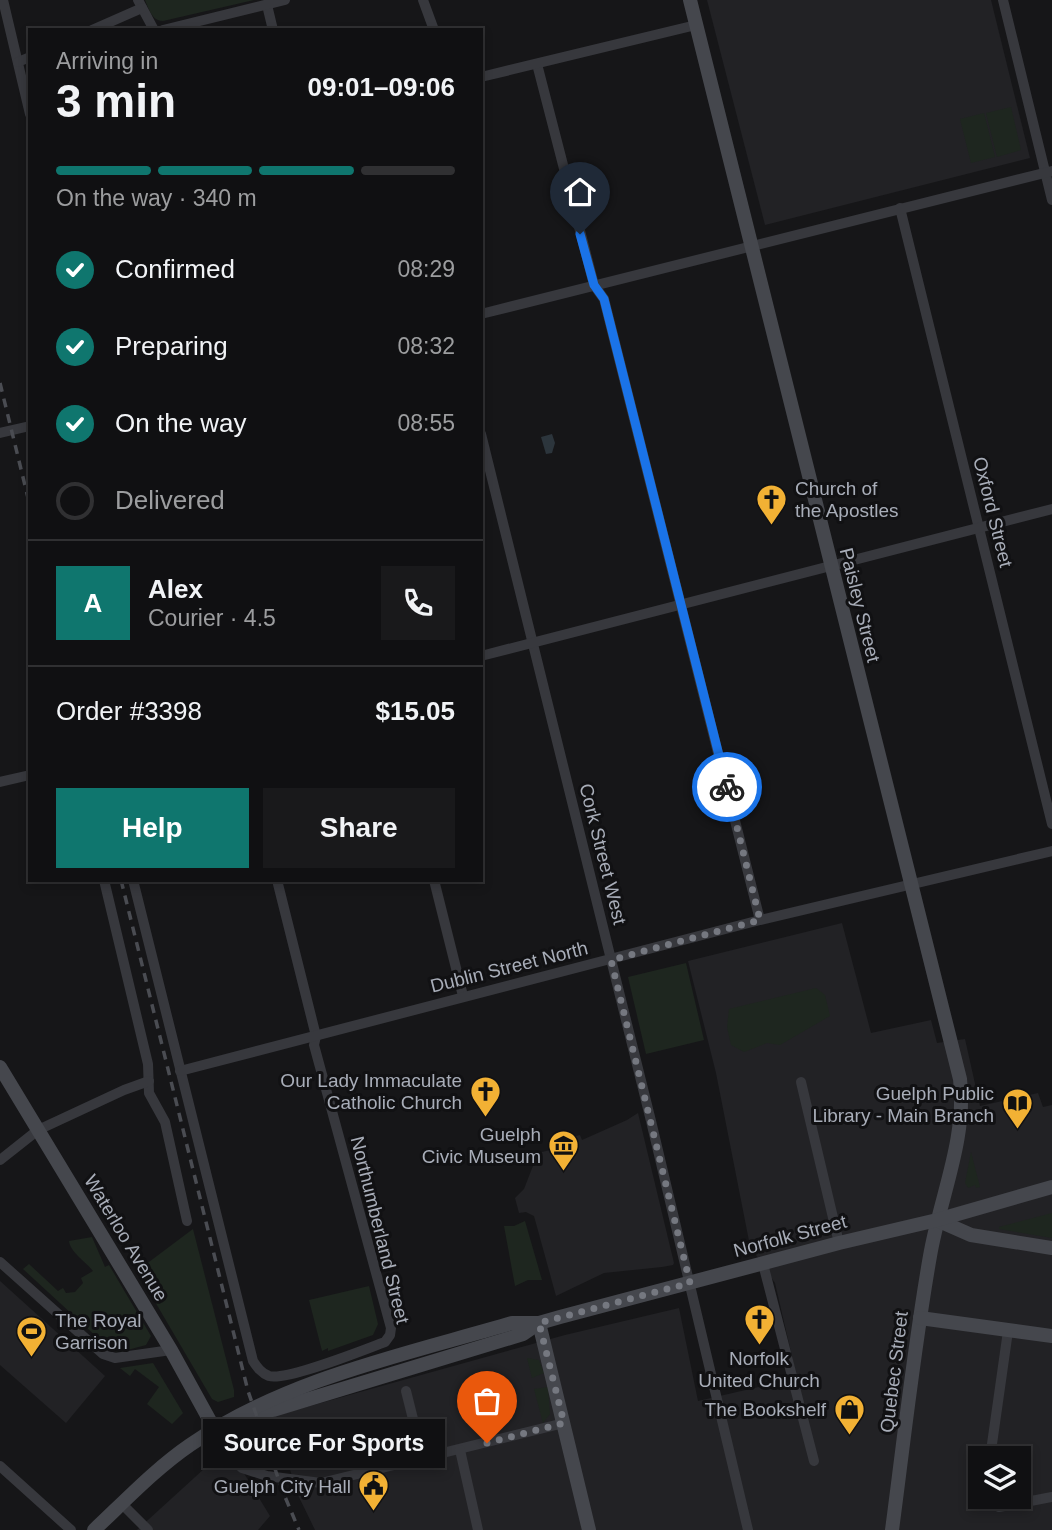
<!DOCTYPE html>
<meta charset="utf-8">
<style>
:root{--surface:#101012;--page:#19191b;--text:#f1f3f6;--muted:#9c9d9f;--line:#303032;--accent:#0f766e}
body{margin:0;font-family:Arial,sans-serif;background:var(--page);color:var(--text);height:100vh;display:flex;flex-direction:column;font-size:26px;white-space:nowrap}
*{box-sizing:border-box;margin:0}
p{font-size:23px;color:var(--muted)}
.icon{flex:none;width:38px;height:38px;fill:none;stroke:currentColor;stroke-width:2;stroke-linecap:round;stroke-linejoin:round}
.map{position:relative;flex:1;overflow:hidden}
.sheet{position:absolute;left:28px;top:28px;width:455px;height:854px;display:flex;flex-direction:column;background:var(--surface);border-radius:0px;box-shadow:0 4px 10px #0003,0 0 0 2px var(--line)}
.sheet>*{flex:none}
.buttons{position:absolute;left:968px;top:1446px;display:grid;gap:14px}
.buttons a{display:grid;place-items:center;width:63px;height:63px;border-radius:0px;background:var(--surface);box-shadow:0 4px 10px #0003,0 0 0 2px var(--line);font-size:35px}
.pin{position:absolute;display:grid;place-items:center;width:60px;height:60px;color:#fff;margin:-72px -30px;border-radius:50% 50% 50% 0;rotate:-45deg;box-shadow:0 0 7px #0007}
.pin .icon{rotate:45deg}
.courier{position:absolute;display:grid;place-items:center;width:70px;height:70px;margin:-35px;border:5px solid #1a73e8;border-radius:50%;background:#fff;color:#222;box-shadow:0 2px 9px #0007}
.bubble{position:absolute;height:49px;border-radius:0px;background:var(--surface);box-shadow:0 4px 10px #0003,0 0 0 2px var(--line);font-size:23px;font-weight:800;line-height:49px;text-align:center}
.head em{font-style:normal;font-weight:800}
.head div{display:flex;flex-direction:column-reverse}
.head{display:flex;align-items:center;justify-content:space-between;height:119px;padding:0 28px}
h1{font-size:46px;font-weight:800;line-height:52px}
.bar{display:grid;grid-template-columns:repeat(4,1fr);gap:10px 7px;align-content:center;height:84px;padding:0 28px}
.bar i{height:9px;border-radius:5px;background:var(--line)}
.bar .on{background:var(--accent)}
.bar p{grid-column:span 4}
.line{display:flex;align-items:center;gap:18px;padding:0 28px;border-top:2px solid var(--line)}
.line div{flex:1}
.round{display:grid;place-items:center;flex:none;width:74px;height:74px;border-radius:0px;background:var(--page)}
ol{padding:0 28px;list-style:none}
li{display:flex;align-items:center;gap:21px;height:77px}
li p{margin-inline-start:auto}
li .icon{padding:7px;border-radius:50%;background:var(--accent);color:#fff;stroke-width:4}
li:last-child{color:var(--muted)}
li i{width:38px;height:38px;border:4px solid var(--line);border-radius:50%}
.cta{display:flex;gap:14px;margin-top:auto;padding:14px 28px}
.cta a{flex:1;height:80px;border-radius:0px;background:var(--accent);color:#fff;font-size:28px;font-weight:800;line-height:80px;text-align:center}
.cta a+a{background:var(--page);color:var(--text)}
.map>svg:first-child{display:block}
.built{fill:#222225;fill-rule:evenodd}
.green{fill:#1e261f}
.water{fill:#2c353c}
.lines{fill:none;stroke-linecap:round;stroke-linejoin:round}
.street{stroke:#37383d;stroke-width:10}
.secondary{stroke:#45474d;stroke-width:14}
.rail{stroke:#4a4c52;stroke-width:3.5;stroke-dasharray:9 7;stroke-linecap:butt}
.done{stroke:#757880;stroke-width:7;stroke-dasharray:0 12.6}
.route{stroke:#1a73e8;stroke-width:9}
.labels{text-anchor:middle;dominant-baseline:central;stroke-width:6;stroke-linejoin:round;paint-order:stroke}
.poi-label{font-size:19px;fill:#a8adb8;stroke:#111113;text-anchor:end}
.street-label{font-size:19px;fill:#a8adb8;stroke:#111113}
</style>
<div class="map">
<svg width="1052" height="1530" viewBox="0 0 1052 1530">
<rect width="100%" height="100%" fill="#161618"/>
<!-- built -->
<g class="built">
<path d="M707,0H991L1030,158L765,225Z"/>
<path d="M842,923L871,1033L931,1020L937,1043L965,1039L980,1106L1038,1093L1043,1107L1052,1105V1530H315L297,1493L274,1416L565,1335L679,1308L698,1401L797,1378L775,1283L750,1246L716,1073L688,961ZM980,1458H1018V1496H980Z"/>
<path d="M638,1113L674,1263L673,1265L662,1267L604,1273L556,1296L534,1216L526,1212L519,1213L515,1198L524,1189L538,1153L554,1149L552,1142L580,1135L582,1140L627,1120Z"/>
<path d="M0,1281L105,1376L66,1423L0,1365Z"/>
<path d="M228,1447L270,1516L258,1530H137Z"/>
</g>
<!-- green -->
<g class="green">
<path d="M145,0H254L163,21C152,21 149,9 145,0Z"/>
<path d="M1011,107L1021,150L997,157L986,113Z"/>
<path d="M984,113L995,157L971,163L960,119Z"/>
<path d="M686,963L704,1040L646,1054L628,977Z"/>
<path d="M816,988L825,995L830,1016L780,1045L767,1043L744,1052L731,1045L727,1027L729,1009Z"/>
<path d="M971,1152L980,1187L976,1188L975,1185L968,1188L965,1183Z"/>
<path d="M1052,1213V1238L999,1229V1227Z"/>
<path d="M525,1221L542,1280H528L515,1286L504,1226H514Z"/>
<path d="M193,1229L234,1390V1397L218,1402L212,1399L137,1271Z"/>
<path d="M92,1237L105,1267L109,1265L151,1336L146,1345L120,1352L111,1350L23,1269L29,1264L58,1291L63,1288L66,1293L75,1292L83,1283L81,1278L93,1271C86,1262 70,1252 69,1241Z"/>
<path d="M369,1286L378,1324L373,1335L328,1351V1348L322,1351L309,1300Z"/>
<path d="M527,1358L539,1360L544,1373L532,1378Z"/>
<path d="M153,1363L183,1413L172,1424L147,1404L159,1387L135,1369L130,1376L120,1368Z"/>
<path d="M548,1387L550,1414L543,1423L534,1389Z"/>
</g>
<!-- water -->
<path class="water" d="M552,434L555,443L552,453L546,454L541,437Z"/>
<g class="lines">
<!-- street -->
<g class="street">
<path d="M3,0L30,114"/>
<path d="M138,0L154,30"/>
<path d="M423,0L434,30"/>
<path d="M1003,0L1052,200"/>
<path d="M267,5L273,30"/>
<path d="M92,30L142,8"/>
<path d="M163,30L285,0"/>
<path d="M18,62L30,57"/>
<path d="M537,64L594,285L604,299L760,920"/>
<path d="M481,77L696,25"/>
<path d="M900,208L1052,824"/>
<path d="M481,314L1052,171"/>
<path d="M0,433L30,426"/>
<path d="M481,434L651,1121L748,1530"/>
<path d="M481,656L1052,509"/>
<path d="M0,782L30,775"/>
<path d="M104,880L148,1064L149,1093L165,1122L187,1221"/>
<path d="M133,880L253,1361C257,1367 261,1373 269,1376C287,1381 363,1350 385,1342L390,1335L391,1328L314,1045L316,1036L277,880"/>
<path d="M434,880L463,996"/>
<path d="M180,1071L760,920L1052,851"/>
<path d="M801,1082L839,1243"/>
<path d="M0,1160L38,1130L124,1090L149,1081"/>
<path d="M0,1262L103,1354L115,1358L171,1350"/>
<path d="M763,1264L814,1461"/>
<path d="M406,1391L423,1459"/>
<path d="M215,1430L232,1458L242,1468L267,1476L321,1483L564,1423"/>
<path d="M460,1450L478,1530"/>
<path d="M990,1458L1008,1331"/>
<path d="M0,1466L71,1530"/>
<path d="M988,1496L993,1504L999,1507L1052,1497"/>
<path d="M122,1504L148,1530"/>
</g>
<!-- secondary -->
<g class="secondary">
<path d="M690,0L960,1079C967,1139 940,1197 930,1256C914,1347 904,1439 892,1530"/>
<path d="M0,1067L171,1350L215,1430"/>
<path d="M937,1220L971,1235L1052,1248"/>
<path d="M920,1318L1052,1336"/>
<path d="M539,1323L589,1530"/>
<path d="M237,1417L273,1410L523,1334L539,1323L560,1317L839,1243L937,1220L1052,1187"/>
<path d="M94,1530C125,1501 155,1469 190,1445C285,1379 403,1355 512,1323H539"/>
</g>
<!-- rail -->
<g class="rail">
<path d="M0,383L30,506"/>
<path d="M121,880L248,1391L283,1492L299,1530"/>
</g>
</g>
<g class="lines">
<!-- done -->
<path class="done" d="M487,1443L564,1423L539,1323L690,1283L611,960L760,920L727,787"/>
<!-- route -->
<path class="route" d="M580,234L594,285L604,299L727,787"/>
</g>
<!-- icons -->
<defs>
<symbol id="church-pin" viewBox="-11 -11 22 30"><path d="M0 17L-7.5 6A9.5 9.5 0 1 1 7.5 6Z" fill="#f2b134" stroke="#111113"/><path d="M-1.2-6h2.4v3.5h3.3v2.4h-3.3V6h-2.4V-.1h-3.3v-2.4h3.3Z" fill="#111"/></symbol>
<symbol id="library-pin" viewBox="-11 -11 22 30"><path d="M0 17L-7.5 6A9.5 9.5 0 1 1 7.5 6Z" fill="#f2b134" stroke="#111113"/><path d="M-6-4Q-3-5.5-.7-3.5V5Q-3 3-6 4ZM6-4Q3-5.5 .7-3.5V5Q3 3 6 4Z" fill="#111"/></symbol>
<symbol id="museum-pin" viewBox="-11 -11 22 30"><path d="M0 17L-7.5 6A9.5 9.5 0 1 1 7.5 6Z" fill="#f2b134" stroke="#111113"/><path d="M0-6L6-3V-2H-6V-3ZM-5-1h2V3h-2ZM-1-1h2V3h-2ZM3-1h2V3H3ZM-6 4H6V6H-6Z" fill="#111"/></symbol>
<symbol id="stadium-pin" viewBox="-11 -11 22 30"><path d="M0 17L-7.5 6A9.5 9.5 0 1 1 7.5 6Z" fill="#f2b134" stroke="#111113"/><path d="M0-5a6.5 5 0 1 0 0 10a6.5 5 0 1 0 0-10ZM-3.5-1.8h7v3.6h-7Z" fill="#111"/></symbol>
<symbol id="shop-pin" viewBox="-11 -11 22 30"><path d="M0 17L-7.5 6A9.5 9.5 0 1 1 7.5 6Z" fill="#f2b134" stroke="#111113"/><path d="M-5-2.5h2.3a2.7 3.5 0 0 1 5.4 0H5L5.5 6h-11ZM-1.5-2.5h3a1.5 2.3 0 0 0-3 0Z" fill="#111"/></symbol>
<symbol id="civic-pin" viewBox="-11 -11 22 30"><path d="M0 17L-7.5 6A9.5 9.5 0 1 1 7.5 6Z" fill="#f2b134" stroke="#111113"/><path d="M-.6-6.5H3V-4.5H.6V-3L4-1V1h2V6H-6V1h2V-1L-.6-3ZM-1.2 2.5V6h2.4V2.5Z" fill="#111"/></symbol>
</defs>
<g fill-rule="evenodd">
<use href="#church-pin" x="754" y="482" width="35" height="47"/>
<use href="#church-pin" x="468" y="1074" width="35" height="47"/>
<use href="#library-pin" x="1000" y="1086" width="35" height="47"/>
<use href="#museum-pin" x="546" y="1128" width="35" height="47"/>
<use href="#church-pin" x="742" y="1302" width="35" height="47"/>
<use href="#stadium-pin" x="14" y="1314" width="35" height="47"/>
<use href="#shop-pin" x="832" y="1392" width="35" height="47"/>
<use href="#civic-pin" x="356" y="1468" width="35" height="47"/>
</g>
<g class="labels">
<!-- poi labels -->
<g class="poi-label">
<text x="795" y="488" text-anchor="start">Church of<tspan x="795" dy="22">the Apostles</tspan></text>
<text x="462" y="1080">Our Lady Immaculate<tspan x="462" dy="22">Catholic Church</tspan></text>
<text x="994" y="1093">Guelph Public<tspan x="994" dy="22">Library - Main Branch</tspan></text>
<text x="541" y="1134">Guelph<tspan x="541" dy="22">Civic Museum</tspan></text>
<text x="55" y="1320" text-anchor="start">The Royal<tspan x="55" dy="22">Garrison</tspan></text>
<text x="759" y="1358" text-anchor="middle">Norfolk<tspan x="759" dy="22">United Church</tspan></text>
<text x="826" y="1409">The Bookshelf</text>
<text x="351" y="1486">Guelph City Hall</text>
</g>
<!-- street labels -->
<g class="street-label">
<text transform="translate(993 512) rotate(76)">Oxford Street</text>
<text transform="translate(860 605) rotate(76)">Paisley Street</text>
<text transform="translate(603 854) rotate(76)">Cork Street West</text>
<text transform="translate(509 967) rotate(-14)">Dublin Street North</text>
<text transform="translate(380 1230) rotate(76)">Northumberland Street</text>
<text transform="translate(790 1236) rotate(-15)">Norfolk Street</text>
<text transform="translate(126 1238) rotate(59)">Waterloo Avenue</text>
<text transform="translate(894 1372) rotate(-83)">Quebec Street</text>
</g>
</g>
</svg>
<div class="buttons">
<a><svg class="icon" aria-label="layers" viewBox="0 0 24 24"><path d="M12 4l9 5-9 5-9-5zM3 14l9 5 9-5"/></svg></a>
</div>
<div class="pin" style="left:487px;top:1443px;background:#ea580c"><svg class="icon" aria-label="bag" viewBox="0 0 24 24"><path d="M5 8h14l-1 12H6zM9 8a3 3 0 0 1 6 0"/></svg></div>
<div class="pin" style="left:580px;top:234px;background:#1f2937"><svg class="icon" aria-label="home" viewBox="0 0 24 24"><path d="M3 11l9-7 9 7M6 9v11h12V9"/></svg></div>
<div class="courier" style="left:727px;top:787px"><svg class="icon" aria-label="bike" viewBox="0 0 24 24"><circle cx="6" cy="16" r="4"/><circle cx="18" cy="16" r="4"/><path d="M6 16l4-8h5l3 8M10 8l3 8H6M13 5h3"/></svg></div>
<div class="bubble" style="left:203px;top:1419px;width:242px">Source For Sports</div>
<section class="sheet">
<div class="head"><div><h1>3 min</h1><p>Arriving in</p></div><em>09:01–09:06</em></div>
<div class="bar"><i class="on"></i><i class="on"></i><i class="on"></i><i></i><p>On the way · 340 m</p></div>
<ol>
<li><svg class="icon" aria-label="check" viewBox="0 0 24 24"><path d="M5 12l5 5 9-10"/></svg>Confirmed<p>08:29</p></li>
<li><svg class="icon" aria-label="check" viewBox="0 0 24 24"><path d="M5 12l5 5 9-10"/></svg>Preparing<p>08:32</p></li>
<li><svg class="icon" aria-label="check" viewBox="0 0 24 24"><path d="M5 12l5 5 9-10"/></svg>On the way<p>08:55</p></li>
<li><i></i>Delivered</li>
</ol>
<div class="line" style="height:126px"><b class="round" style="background:var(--accent);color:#fff">A</b><div><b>Alex</b><p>Courier · 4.5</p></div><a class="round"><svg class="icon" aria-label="phone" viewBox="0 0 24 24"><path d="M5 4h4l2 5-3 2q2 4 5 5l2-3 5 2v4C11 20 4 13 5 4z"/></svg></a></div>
<div class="line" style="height:91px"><div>Order #3398</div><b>$15.05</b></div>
<div class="cta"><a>Help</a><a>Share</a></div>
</section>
</div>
